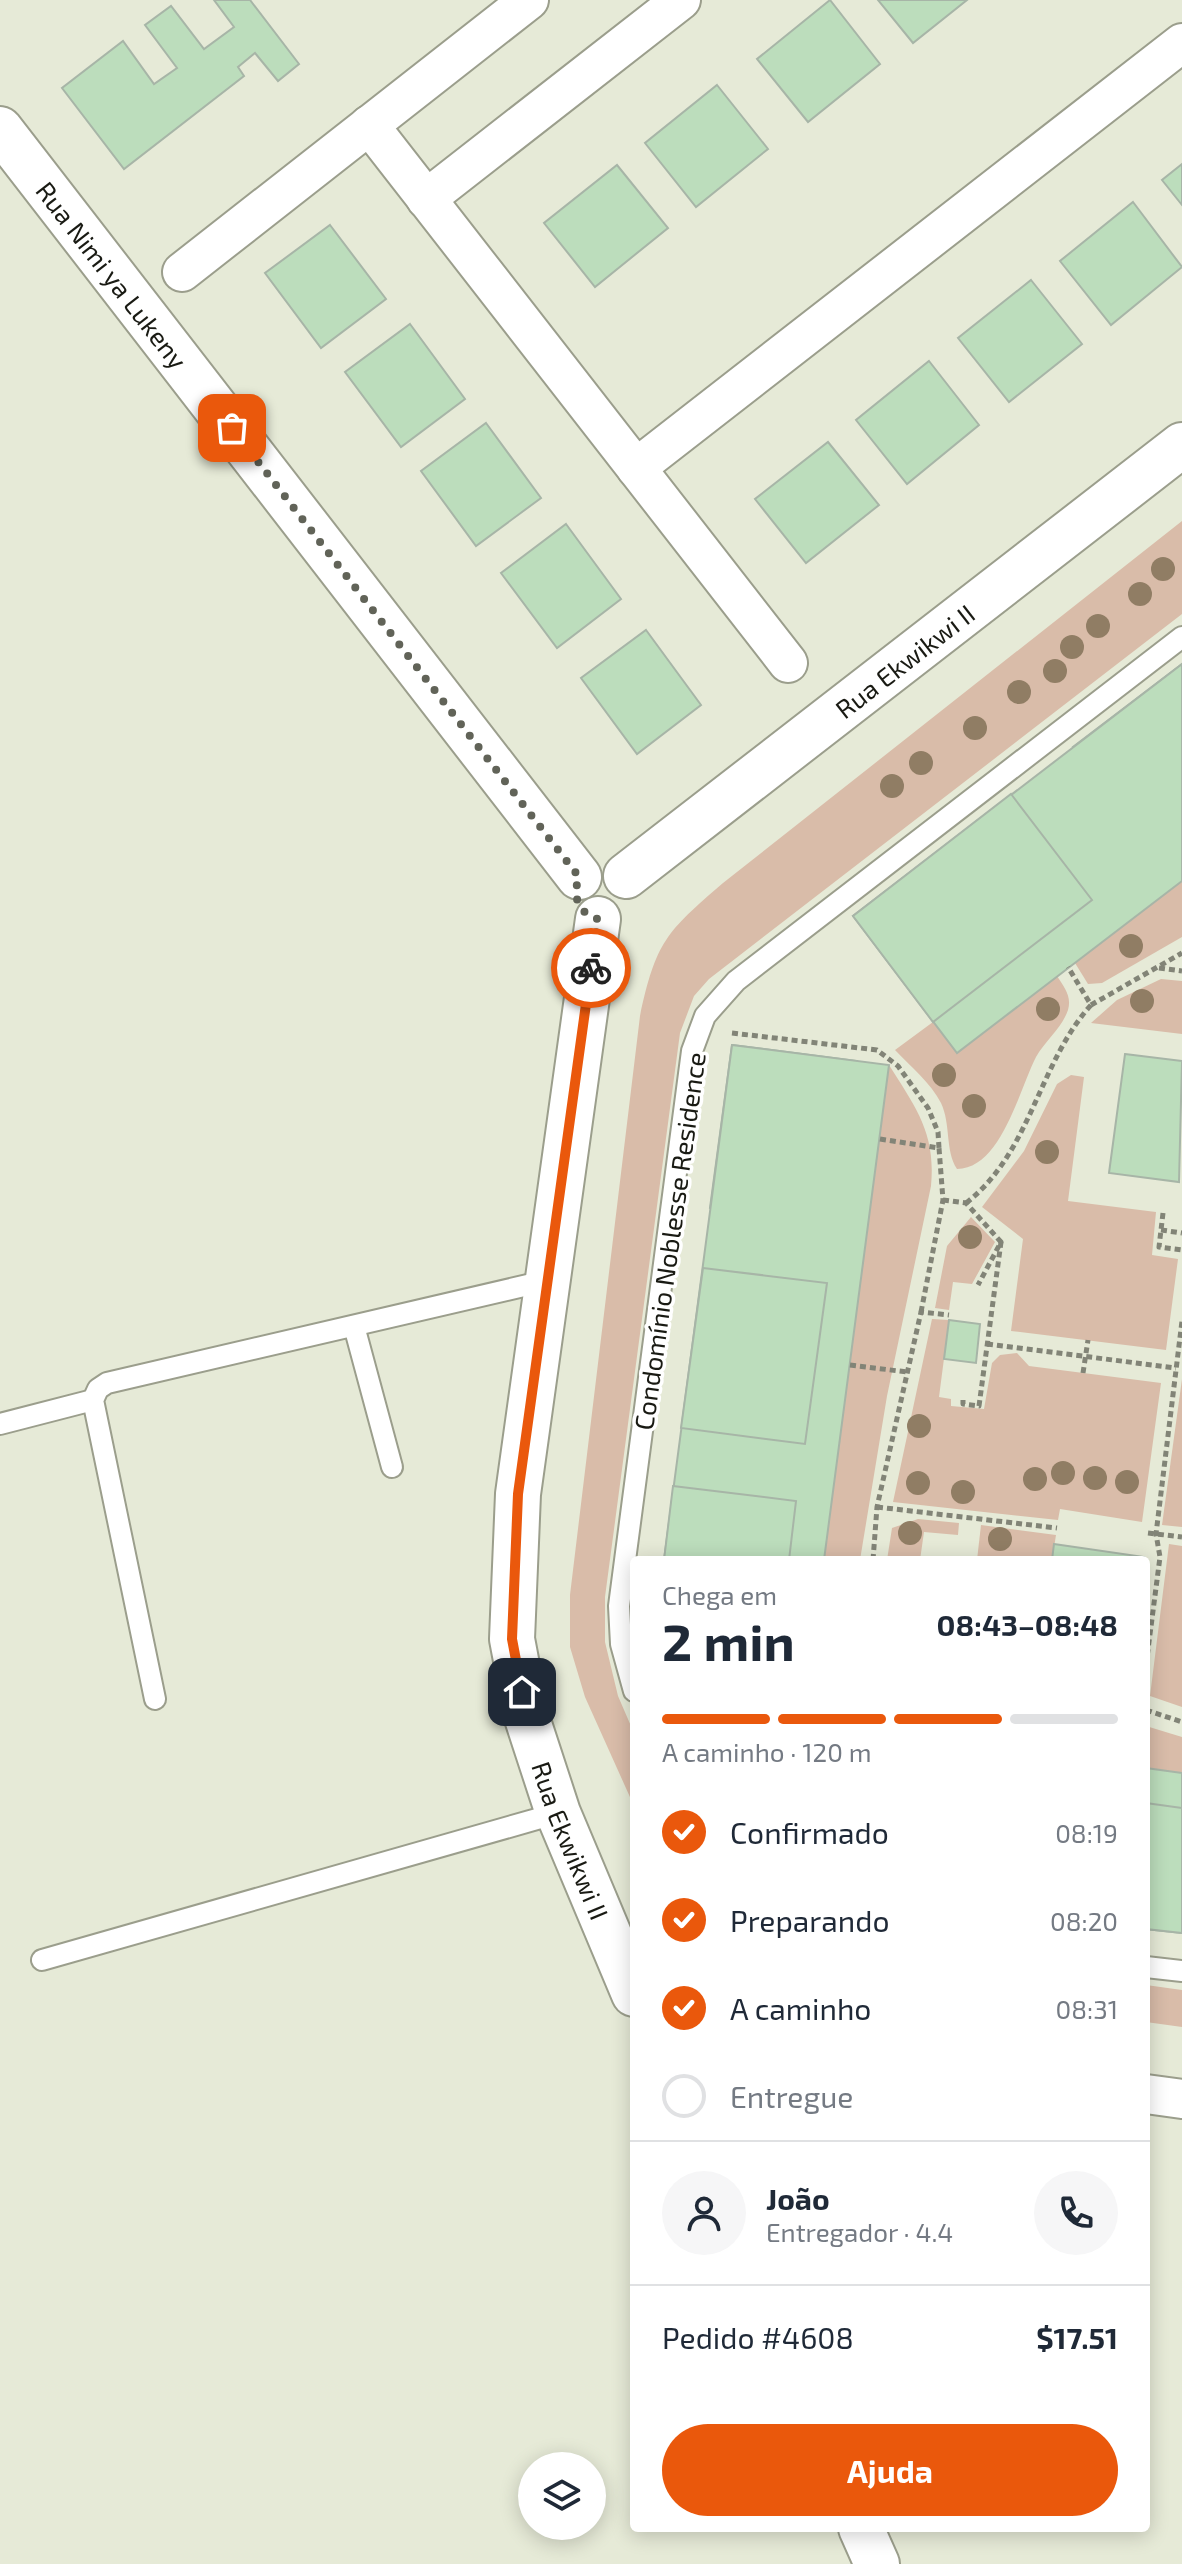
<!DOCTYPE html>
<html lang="pt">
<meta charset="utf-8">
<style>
:root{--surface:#fff;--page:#f6f6f7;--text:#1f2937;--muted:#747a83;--line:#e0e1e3;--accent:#ea580c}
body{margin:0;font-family:"Exo 2",sans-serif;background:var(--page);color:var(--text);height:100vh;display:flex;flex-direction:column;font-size:30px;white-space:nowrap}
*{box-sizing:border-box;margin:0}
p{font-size:26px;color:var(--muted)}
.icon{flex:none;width:44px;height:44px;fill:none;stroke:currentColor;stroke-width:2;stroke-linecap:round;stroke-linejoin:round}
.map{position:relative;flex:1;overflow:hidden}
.details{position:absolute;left:630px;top:1556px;width:520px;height:976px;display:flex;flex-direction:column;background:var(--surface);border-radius:8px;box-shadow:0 4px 20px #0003}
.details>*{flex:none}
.fabs{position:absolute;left:518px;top:2452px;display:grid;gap:16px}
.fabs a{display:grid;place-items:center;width:88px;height:88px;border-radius:50%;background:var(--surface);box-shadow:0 4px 20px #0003;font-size:40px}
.pin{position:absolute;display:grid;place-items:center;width:68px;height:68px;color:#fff;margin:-34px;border-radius:16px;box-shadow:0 4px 12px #0006}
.courier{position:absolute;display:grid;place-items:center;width:80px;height:80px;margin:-40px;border:6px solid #ea580c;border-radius:50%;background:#fff;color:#222;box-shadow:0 2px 10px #0007}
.overview em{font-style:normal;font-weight:700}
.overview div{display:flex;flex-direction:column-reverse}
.overview{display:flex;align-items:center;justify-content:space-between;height:136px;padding:0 32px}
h1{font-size:52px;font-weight:700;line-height:60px}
.bar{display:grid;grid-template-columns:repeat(4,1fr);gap:12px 8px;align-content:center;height:96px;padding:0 32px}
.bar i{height:10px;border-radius:6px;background:var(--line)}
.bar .on{background:var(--accent)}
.bar p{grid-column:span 4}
.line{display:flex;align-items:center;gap:20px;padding:0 32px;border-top:2px solid var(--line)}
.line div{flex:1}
.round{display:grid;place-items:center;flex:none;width:84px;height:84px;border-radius:42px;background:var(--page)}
ol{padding:0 32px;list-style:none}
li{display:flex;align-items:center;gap:24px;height:88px}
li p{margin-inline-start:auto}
li .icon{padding:8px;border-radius:50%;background:var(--accent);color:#fff;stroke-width:4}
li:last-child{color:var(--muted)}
li i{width:44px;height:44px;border:4px solid var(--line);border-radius:50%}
.primary-button{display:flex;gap:16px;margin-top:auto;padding:16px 32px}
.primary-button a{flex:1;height:92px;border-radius:48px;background:var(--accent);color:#fff;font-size:32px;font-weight:700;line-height:92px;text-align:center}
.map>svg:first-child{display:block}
.green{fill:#d9bca9}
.building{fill:#bcddbc;stroke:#a7b5a7;stroke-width:2}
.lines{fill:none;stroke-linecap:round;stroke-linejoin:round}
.service-casing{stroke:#9b9e8c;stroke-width:24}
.minor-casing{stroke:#9b9e8c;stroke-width:42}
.tertiary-casing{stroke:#9b9e8c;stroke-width:48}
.path{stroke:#828477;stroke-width:5;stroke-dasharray:6 4;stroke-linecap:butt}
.service{stroke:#fff;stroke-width:20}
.minor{stroke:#fff;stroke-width:38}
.tertiary{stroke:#fff;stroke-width:44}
.tree{fill:#907d64}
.done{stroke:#616358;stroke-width:8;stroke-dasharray:0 14.4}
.route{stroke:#ea580c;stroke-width:10}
.labels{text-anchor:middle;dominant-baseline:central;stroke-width:7;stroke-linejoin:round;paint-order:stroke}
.street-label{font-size:26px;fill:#191a13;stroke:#fff}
</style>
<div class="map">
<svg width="1182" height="2564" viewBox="0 0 1182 2564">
<rect width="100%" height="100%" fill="#e6ead7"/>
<!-- green -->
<g class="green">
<path d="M1182,521V614L709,979L694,996L680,1033L605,1597V1642L618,1696L634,1733V1806L585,1697L570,1647V1595L640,1016C656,942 666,932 723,883Z"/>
<path d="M1182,881V937L1102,983L1088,984L1075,963Z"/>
<path d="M1057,976C1064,987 1072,996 1068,1010C1062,1028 1045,1041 1036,1057C1019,1090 1001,1169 957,1169C945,1151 951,1124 941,1103C931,1083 910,1066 895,1050L933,1022L957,1053Z"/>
<path d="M1161,979L1182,981V1034L1091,1023L1117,1000Z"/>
<path d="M889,1065C916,1108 936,1133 931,1186L887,1396L860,1560H824Z"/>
<path d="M1071,1075L1084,1077L1068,1201L1156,1212L1152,1255L1178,1259L1166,1350L1011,1331L1023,1239L982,1207L1024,1151L1057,1084Z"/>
<path d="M971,1217L995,1242L972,1284L953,1282L949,1310L935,1308L947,1246Z"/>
<path d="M932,1319L949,1320L939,1397L951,1399V1406L984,1409L992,1363L1000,1355L1017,1353L1029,1366L1161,1383L1142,1522L1060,1509L1058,1520L893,1502Z"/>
<path d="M1182,1379V1527L1162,1525Z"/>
<path d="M918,1519L959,1523L958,1535L924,1532L920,1560H887L892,1528Z"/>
<path d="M981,1525L1056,1535L1052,1560H977Z"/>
<path d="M1169,1544L1182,1546V1707L1150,1696Z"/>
<path d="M1146,1726L1182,1737V1773L1146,1768Z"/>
<path d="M1146,1985L1182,1990V2027L1146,2022Z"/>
</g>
<!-- building -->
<g class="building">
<path d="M214,0H250L299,64L278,81L255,53L238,67L244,76L124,169L62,88L123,41L154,84L177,68L145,25L171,6L204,49L234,27Z"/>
<path d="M830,0L880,64L808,122L757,59Z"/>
<path d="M878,0H967L913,43Z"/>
<path d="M717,85L768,149L696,207L645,143Z"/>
<path d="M1182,164V205L1162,180Z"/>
<path d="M617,165L668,228L595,287L544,223Z"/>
<path d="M1133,202L1182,267L1111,325L1060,261Z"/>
<path d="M330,225L386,299L321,348L265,273Z"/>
<path d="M1031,280L1082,344L1009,402L958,338Z"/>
<path d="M410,324L465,399L401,447L345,372Z"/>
<path d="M929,361L979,425L907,484L856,420Z"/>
<path d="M486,423L541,498L476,546L421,471Z"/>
<path d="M828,442L879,505L806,563L755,499Z"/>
<path d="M566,524L621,599L557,648L501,573Z"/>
<path d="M646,630L701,705L637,754L581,678Z"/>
<path d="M1182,664V832L1154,853L1073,747Z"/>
<path d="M1182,664V881L957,1053L853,916Z"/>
<path d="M1011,794L1092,900L933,1022L853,916Z"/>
<path d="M732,1045L857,1061L835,1224L710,1208Z"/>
<path d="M732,1045L889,1065L824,1560H664Z"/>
<path d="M1125,1054L1182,1061L1179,1182L1109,1173Z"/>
<path d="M703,1268L827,1283L805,1444L681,1428Z"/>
<path d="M949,1320L980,1324L976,1363L944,1359Z"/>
<path d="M673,1486L796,1501L789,1560H664Z"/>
<path d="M1054,1544L1144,1557L1143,1560H1052Z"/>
<path d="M1146,1768L1182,1773V1933L1146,1929Z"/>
<path d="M1146,1803L1182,1808V1933L1146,1929Z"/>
</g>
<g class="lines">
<defs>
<g id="service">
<path d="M354,1326L392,1467"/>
<path d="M0,1424L93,1400"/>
<path d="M634,1691L621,1644L619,1606L692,1051L705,1016L736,981L1182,637"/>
<path d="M155,1699L93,1400L98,1389L107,1383L545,1281"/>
<path d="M42,1960L558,1813"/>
<path d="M1146,1967L1182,1971"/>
</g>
<g id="minor">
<path d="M369,125L788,663"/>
<path d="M426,199L681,0"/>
<path d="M182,272L529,0"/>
<path d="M636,468L1182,43"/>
<path d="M1146,2094L1182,2099"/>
</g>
<g id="tertiary">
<path id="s1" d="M0,129L579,877"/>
<path id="s2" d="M626,876L1182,445"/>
<path id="s3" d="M598,919L518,1494L512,1639L527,1718L558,1813L634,1994"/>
<path d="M861,2528L877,2564"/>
</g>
</defs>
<!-- service casing -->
<use href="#service" class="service-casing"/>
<!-- minor casing -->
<use href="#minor" class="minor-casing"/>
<!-- tertiary casing -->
<use href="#tertiary" class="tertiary-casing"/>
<!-- path -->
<g class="path">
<path d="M1159,968L1182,971"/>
<path d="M1091,1005L1182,953"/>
<path d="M732,1033L877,1050L898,1066L928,1108L938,1132L939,1148"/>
<path d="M880,1139L939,1148L943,1200L921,1312"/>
<path d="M943,1200L966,1203L1001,1242L978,1285"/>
<path d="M966,1203C1031,1153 1038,1064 1091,1005L1068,967"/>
<path d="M1163,1213L1159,1247L1182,1250"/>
<path d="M1161,1230L1182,1233"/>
<path d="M987,1344L1176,1368"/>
<path d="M850,1365L907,1372"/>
<path d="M1083,1373L1088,1340"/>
<path d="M963,1400V1404L979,1406L1001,1242"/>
<path d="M877,1507L1057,1528"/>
<path d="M1148,1533L1182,1537"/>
<path d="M873,1560L877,1507L921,1312L949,1315"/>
<path d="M1146,1665L1160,1557L1156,1534L1182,1321"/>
<path d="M1146,1710L1182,1722"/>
</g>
<!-- service -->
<use href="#service" class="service"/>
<!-- minor -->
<use href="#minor" class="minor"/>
<!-- tertiary -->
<use href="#tertiary" class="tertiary"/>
</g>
<!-- trees -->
<g class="tree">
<circle cx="1163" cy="569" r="12"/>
<circle cx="1140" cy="594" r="12"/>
<circle cx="1098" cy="626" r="12"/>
<circle cx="1072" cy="647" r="12"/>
<circle cx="1055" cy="671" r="12"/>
<circle cx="1019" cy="692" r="12"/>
<circle cx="975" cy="728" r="12"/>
<circle cx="921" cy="763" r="12"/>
<circle cx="892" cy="786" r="12"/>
<circle cx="1131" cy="946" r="12"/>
<circle cx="1142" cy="1001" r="12"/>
<circle cx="1048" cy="1009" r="12"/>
<circle cx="944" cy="1075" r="12"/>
<circle cx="974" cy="1106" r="12"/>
<circle cx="1047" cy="1152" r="12"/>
<circle cx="970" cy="1237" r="12"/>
<circle cx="919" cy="1426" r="12"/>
<circle cx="1063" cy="1473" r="12"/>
<circle cx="1095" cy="1478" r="12"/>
<circle cx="1035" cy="1479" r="12"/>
<circle cx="1127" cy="1482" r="12"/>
<circle cx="918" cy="1483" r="12"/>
<circle cx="963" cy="1492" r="12"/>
<circle cx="910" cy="1533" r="12"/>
<circle cx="1000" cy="1539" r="12"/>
</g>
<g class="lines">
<!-- done -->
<path class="done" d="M232,428L579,877C572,897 578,913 598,919L591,968"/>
<!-- route -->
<path class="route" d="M522,1692L512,1639L518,1494L591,968"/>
</g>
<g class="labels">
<!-- street labels -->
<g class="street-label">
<text stroke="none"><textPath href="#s1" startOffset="184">Rua Nimi ya Lukeny</textPath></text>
<text stroke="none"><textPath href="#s2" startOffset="352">Rua Ekwikwi II</textPath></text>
<text transform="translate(669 1241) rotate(-82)">Condomínio Noblesse Residence</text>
<text stroke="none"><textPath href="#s3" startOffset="936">Rua Ekwikwi II</textPath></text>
</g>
</g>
</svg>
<div class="fabs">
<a><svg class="icon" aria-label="layers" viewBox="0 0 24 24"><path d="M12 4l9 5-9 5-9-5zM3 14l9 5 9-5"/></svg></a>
</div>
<div class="pin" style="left:232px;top:428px;background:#ea580c"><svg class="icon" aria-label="bag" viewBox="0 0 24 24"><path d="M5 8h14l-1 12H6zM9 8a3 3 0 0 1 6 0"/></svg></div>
<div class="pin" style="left:522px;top:1692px;background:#1f2937"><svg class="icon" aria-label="home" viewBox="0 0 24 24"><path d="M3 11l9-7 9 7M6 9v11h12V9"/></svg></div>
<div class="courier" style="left:591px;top:968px"><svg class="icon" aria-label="bike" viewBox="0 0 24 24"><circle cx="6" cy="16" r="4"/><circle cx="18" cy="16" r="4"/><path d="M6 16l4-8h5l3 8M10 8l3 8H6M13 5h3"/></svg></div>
<section class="details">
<div class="overview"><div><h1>2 min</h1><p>Chega em</p></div><em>08:43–08:48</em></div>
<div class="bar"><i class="on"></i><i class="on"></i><i class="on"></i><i></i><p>A caminho · 120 m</p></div>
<ol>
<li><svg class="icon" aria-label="check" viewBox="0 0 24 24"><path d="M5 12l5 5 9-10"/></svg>Confirmado<p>08:19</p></li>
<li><svg class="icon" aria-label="check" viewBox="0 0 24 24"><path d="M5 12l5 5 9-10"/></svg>Preparando<p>08:20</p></li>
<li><svg class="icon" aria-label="check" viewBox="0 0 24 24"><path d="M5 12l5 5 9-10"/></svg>A caminho<p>08:31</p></li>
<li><i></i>Entregue</li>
</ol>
<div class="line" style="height:144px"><a class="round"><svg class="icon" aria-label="person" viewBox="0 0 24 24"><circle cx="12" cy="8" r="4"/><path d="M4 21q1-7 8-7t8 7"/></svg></a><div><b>João</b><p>Entregador · 4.4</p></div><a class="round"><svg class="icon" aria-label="phone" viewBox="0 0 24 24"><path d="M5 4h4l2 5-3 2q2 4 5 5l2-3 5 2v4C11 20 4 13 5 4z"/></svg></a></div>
<div class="line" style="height:104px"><div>Pedido #4608</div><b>$17.51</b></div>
<div class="primary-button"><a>Ajuda</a></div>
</section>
</div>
